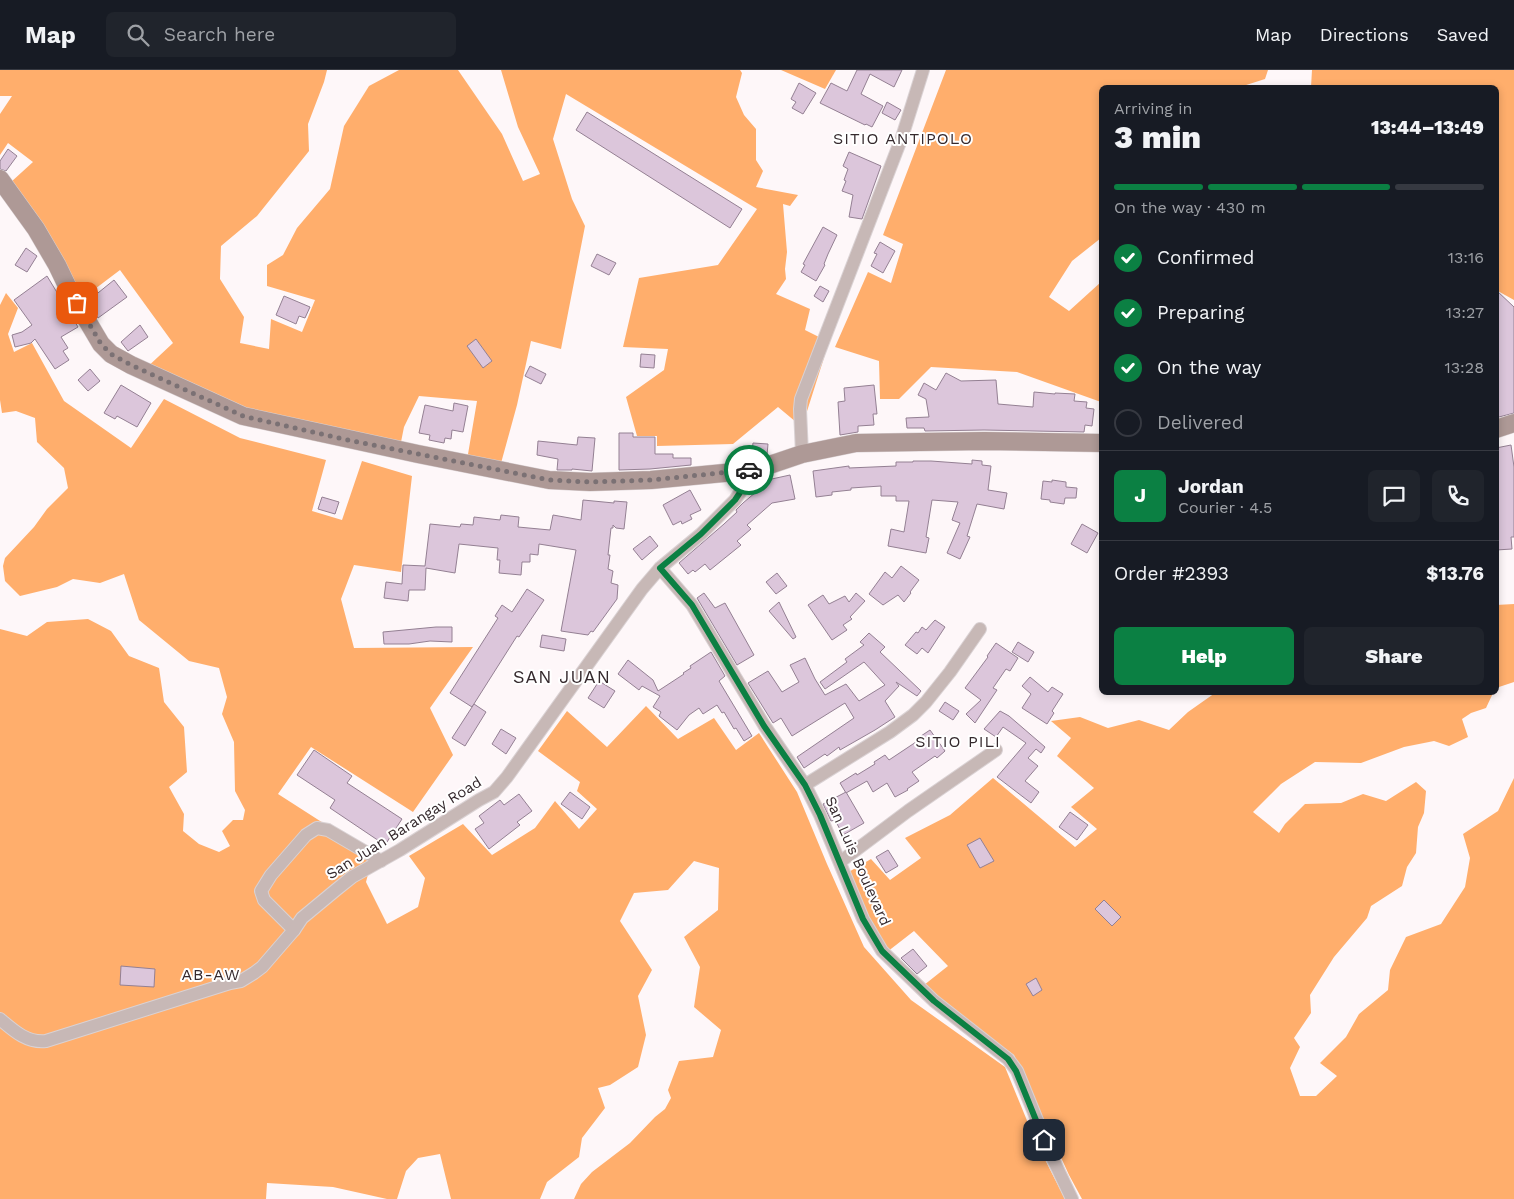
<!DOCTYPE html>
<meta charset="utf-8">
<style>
:root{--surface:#171b24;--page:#20242c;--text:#f1f3f6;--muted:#9ea1a6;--line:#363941;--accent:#0b8043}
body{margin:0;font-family:"Work Sans",sans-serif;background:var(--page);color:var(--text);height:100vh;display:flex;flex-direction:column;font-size:19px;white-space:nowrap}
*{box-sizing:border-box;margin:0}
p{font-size:16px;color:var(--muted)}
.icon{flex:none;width:28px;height:28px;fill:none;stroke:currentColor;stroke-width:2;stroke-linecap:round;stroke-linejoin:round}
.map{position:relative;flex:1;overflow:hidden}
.details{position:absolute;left:1099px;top:15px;width:400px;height:610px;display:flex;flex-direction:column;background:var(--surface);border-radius:8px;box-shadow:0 2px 8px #0003}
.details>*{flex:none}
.pin{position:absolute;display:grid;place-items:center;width:42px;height:42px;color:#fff;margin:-21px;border-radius:10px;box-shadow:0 2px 8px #0006}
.courier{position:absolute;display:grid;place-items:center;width:50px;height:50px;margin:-25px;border:4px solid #0b8043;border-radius:50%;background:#fff;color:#222;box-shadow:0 1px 6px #0007}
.headline em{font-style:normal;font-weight:800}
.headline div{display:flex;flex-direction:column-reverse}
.headline{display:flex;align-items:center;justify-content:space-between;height:85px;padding:0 15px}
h1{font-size:32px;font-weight:800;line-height:38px}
.bar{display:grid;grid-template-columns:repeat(4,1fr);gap:8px 5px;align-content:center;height:60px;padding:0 15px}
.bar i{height:6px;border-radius:4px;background:var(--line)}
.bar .on{background:var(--accent)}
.bar p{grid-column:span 4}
.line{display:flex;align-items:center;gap:12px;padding:0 15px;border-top:1px solid var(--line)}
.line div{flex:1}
.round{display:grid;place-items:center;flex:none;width:52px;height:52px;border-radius:8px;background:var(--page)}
ol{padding:0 15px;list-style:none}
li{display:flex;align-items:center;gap:15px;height:55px}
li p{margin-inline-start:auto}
li .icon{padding:5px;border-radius:50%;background:var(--accent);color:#fff;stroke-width:4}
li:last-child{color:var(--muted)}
li i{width:28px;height:28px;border:2px solid var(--line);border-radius:50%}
.primary-button{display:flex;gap:10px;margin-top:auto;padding:10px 15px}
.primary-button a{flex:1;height:58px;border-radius:8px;background:var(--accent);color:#fff;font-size:20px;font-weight:800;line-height:58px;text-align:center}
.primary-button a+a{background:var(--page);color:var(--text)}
header{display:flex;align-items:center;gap:30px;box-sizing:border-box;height:70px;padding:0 25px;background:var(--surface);border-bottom:1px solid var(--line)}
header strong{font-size:24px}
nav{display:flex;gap:28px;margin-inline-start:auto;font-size:18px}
.search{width:350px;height:45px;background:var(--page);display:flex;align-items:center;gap:12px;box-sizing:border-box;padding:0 18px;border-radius:8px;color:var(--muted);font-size:19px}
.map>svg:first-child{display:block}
.forest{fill:#ffae6c}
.building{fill:#dcc6db;stroke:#948093}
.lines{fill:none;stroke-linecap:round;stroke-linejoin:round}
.street-casing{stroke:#dad2d4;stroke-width:14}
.secondary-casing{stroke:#dad2d4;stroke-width:19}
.street{stroke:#c7b8b6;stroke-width:12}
.secondary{stroke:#ae9996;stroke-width:18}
.done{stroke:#7b7174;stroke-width:5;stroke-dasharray:0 9}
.route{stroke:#0b8043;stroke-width:6}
.labels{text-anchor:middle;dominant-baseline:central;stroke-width:4;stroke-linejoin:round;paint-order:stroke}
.street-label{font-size:15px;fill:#35292d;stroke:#fff}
.neighbourhood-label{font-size:16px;letter-spacing:1px;fill:#35292d;stroke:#fff}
.quarter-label{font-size:18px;letter-spacing:1px;fill:#35292d;stroke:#fff}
</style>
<header>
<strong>Map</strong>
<div class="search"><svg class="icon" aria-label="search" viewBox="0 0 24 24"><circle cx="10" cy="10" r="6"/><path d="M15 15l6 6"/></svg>Search here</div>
<nav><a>Map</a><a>Directions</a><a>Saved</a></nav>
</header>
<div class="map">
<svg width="1514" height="1129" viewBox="0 0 1514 1129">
<rect width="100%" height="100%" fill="#fef7f9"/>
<!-- forest -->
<g class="forest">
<path d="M0,0H327L324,12L308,54L309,81L257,146L221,176L220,209L244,247L240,273L269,279L271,249L302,262L315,230L267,216V195L283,185L297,158L330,119L344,56L369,16L399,0H458L502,64L523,111L540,104L518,57L501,0H740L742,3L736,27L744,45L756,59V90L763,101L756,117L798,125L790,136L783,134L787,182L785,199L786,209L776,224L810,239L805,260L829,272L802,357L778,337L733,374L657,376V366H637L626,327L664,300L668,279L623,277L639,208L718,195L757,139L566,24L553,69L572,129L585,156L561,279L531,271L517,335L498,404L466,396L477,331L419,326L404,357L398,387L311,370L235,346L143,301L173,273L120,200L83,228L11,112L33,92L8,73L0,85V44L12,26H0Z"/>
<path d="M781,0H836L825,19Z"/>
<path d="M946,0H1268L1265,9L1240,17L1101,18V168L1072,191L1049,227L1069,241L1101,212V332L1017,302L931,297L899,329H880L879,291L835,277L868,202L891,213L903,174L883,165Z"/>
<path d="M1312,0H1514V230L1496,220V18L1311,17Z"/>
<path d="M6,223L18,238L8,264L14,282L32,273L64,331L131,378L164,329L240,368L326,390L312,441L342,450L362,391L412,406L401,502L354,495L341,529L354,578L473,577L430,638L453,685L413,742L311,677L278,724L373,785L366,812L387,854L418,837L425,808L409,786L463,754L492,785L535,758L555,731L579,759L597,739L577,721L580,712L538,681L567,641L607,677L646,636L678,669L714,648L736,680L759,663L797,722L827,794L864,877L911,930L1005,997L1035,1070L1065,1129H574L581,1114L592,1102L630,1073L655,1047L665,1039L671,1028L668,1020L679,991L713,987L721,960L694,937L700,897L684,867L718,840L719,798L694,791L668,820L634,823L620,851L652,900L638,926L646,965L638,997L610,1015L598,1018L605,1038L582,1068L579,1087L547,1112L540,1129H451L440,1084L418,1088L406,1101L397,1129H387L333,1117L267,1113L266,1129H0V559L27,566L47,552L88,549L111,561L129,586L159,598L164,632L184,657L187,702L169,717L184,744L183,761L199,774L219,782L230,776L222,761L233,750H243L245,740L235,721L234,672L222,644L227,627L219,598L189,591L139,550L124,504L100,513L73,509L57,517L20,526L5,511L3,496L5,488L34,457L47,439L68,418L64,398L37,372L35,348L16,341L2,343L0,330V235Z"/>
<path d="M1514,534V612L1496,618V535Z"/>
<path d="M1215,623H1493L1486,638L1471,643L1462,649L1468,667L1449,676L1434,671L1404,677L1361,693L1315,692L1281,714L1253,742L1279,763L1285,754L1305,734L1341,733L1363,724L1386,731L1416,712L1426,721L1424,743L1418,757L1416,783L1407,797L1402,816L1371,836L1367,848L1334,887L1310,925L1311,943L1294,968L1300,977L1290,998L1300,1026H1316L1337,1006L1320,993L1346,967L1359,944L1388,920L1390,900L1406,867L1441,854L1465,817L1470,788L1463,764L1498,741L1514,708V1129H1082L1069,1105L1014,985L919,919L948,896L914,861L887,882L867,850L847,803L871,789L890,810L921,788L905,768L950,745L993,708L1075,777L1097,759L1071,737L1094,718L1057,686L1071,668L1051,651L1080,647L1108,658L1139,650L1169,660L1188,642Z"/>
</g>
<!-- building -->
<g class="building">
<path d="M857,0H902L894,17L870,4L861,24L883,36L872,57L866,54L865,55L820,33L831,13L847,21Z"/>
<path d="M799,13L816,23L803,44L792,38L796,32L791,29Z"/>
<path d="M887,32L901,40L895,50L882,43Z"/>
<path d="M587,42L742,139L730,158L576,60Z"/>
<path d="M8,79L17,86L6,101L0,99V91Z"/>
<path d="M849,82L881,96L862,149L849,147L853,125L842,121L846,111L844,110L848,99L843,96Z"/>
<path d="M823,157L837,165L828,184L824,194L825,195L816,211L801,202L805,195L803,194Z"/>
<path d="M880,172L895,181L883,203L871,196L877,184L874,183Z"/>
<path d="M26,178L37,186L27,202L15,195Z"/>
<path d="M597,184L616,193L609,205L591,196Z"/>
<path d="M47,206L78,257L61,267L68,278L63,281L69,290L55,299L35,269L31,273L15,277L12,265L22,262L32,255L14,230Z"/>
<path d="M114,210L127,227L98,248L88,231Z"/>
<path d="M820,216L829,221L823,232L814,226Z"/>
<path d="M1496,220L1514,237V343L1499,347H1496Z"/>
<path d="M284,226L310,237L305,248L299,246L296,254L276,245Z"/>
<path d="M140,255L148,267L128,281L121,272Z"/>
<path d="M476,269L492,291L483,298L467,276Z"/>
<path d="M641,284L655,285L654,298L640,297Z"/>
<path d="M530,296L546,304L541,314L525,306Z"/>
<path d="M90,299L100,311L88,321L78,310Z"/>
<path d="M946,303L961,311L996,310L998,334L1033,337L1034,322L1055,324V323L1075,324L1074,331L1087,332L1086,338L1094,339L1092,356L1085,355L1084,362L984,360L925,361L924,358H907L906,348L929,347L926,329L918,325L924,313L936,320Z"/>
<path d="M121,315L151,333L137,357L117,346L115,349L104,343Z"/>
<path d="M874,315L877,344H873L874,355L858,356V362L840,365L838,332L845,331L844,318Z"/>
<path d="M454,333L468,336L463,362L452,360L451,369L445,368L444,373L429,370L430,365L419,363L425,335L453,341Z"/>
<path d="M619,363H633V367H655V384H673V388H691V395L650,399L619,400Z"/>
<path d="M578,367L595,368L592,401L572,399V400H557L558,389L537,385L538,371L577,375Z"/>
<path d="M753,373L768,374L767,385L756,389L751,388Z"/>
<path d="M1511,375L1514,397V467H1511L1512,479L1496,480V378Z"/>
<path d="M972,390L982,391V395L991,396L988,420L1007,423L1004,439L977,434L967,466L970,467L960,489L947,483L960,453L952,450L958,432L932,430L926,467L929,468L926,483L888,476L891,459L904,462L909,431H896V426H881V416L851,418V420L832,422V425L816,427L813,401L849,396V398L896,396V392H913V391H931L972,394Z"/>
<path d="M790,405L795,429L772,433L747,455L751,459L737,471L741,475L710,500L705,494L695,502L693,500L688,504L679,493L724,454L737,442L736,440L743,433L756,422L753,418L755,414L758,412Z"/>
<path d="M1052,410L1066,412V417L1077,418L1076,428H1065L1064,434L1050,432V430L1041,429L1043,411L1052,412Z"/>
<path d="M690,420L701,440L690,445L692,449L682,454L681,451L673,455L663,435Z"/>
<path d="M322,427L339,432L335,444L318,439Z"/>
<path d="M583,430L614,433V431L627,432L624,459L616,458L613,455V458H611L608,485H610L608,499L613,501L611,513L618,515L617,529L593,562L591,561L588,565L561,561L576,480L539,474L538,485L530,484V492H522L521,505L499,503L500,490H497L498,478L459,474L455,503L426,498L425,520H409L408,531L384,528L386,512L402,514L403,495L425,496L430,454L460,457L461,454L473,455L474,447L500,450L501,445L519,447L518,457L550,460L553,445L581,450Z"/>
<path d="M1082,454L1098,463L1087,483L1071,474Z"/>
<path d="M650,466L658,476L642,490L633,479Z"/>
<path d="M901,496L919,510L910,522L911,523L904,532L898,525L883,535L869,524L885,502L892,508Z"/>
<path d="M777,503L787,516L776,524L766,512Z"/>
<path d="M527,519L544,530L519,567L517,566L472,637L450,623L498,548L495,546L502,535L512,542Z"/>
<path d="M704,523L715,538L725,533L754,585L737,595L697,528Z"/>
<path d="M856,523L865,531L850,547L852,549L843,555L847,560L832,570L808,535L823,525L829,534L845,526L849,532Z"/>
<path d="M779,532L796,567L793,569L769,541Z"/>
<path d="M935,550L945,557L928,583L922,578L917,584L905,575L916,562L918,563L922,557L926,560Z"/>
<path d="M436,557H452V572L430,571L409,574H384L383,562Z"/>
<path d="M869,563L885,577L880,582L921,621L917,626L896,612L899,616L885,631L895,647L875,660L840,680L839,677L827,686L825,684L804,698L797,687L854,648L845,633L792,666L781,648L773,653L748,613L768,601L782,622L799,612L790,595L805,588L815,609L825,625L846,614L859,631L885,615L864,592L825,619L820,612L847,592L845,589L864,575L860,572Z"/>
<path d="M542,565L566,569L564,581L540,577Z"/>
<path d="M1018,572L1034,582L1028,592L1012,582Z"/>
<path d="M996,573L1018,588L1010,601L1006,599L993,618L997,620L975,653L966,644L981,630L965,618L988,587L987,586Z"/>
<path d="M711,582L725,606L719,611L752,666L744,671L736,658L734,659L724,642L722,643L717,635L703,644L699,638L689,645L677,660L659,646L661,642L653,637L660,626L642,616L639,620L618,604L628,590L653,610L658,621L684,604L683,603L691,598L690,596Z"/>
<path d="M1030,607L1048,622L1052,617L1063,624L1052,641L1054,643L1047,654L1022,638L1031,624L1022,616Z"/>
<path d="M599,611L615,621L604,638L588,628Z"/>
<path d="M945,632L959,641L953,650L939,641Z"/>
<path d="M474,634L486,642L465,676L452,668Z"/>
<path d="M1000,641L1009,646L1045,677L1041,683L1036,679L1028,688L1038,696L1025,711L1039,722L1031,733L997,707L1026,673L1003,657L996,667L984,659Z"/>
<path d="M501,659L516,668L506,684L492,674Z"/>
<path d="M930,660L945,681L937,688L935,686L912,702L919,711L907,719L908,720L895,727L887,713L873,722L867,711L846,723L840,713L856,703L857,705L875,694L874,692L885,685L889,690L922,668L921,666Z"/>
<path d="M314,680L352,706L347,713L402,749L385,775L330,738L335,730L297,705Z"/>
<path d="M570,722L590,737L582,749L561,734Z"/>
<path d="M846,722L864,753L843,765L835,750L831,751L823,734Z"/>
<path d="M519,724L532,741L517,752L520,755L489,779L475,759L484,753L479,746L500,730L504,735Z"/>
<path d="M1070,742L1088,755L1077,770L1059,757Z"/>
<path d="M980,768L994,791L980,798L967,775Z"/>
<path d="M888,780L898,796L886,803L876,787Z"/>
<path d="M1104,830L1121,847L1112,856L1095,839Z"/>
<path d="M913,879L927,896L917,904L901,888Z"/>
<path d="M121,896L155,899L154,917L120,915Z"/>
<path d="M1036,908L1042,920L1033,926L1026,914Z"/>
</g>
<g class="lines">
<defs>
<g id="street">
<path d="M802,384L800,339L801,329L902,67L923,0"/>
<path d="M660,498L692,535L764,655L805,715L820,745L863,849L882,881L934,931L1008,989L1017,1001L1052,1087L1072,1129"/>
<path d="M805,715L890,662L913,645L926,632L950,602L980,559"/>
<path d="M840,792L908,741L996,680"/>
<path d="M294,860L264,830L261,821L271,805L306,765L317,758L328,760L381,791"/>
<path d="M0,949C14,961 27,973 46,971L230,913L241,911L254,903L262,897L294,860L302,848L337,819L352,807L400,780L479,730L494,722L507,707L642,519L660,498L701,464L735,430L755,400"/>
</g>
<g id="secondary">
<path d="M0,109L36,159L57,195L69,220L101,274L111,284L131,295L243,346L418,384L549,410L590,412L651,410L755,400L802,384L856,373L984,371L1101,373"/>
<path d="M1496,359L1514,353"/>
</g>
</defs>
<!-- street casing -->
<use href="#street" class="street-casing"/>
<!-- secondary casing -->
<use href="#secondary" class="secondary-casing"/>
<!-- street -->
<use href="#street" class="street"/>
<!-- secondary -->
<use href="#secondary" class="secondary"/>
</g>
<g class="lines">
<!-- done -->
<path class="done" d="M77,233L101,274L111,284L131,295L243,346L348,370L549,410L590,412L651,410L749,400"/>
<!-- route -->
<path class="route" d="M749,400H755L735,430L701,464L660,498L692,535L764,656L805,715L820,745L863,849L882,881L934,931L1008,989L1016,1001L1044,1070"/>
</g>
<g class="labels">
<!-- street labels -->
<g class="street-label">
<text transform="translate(404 758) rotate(-32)">San Juan Barangay Road</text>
<text transform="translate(858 791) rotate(66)">San Luis Boulevard</text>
</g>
<!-- neighbourhood labels -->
<g class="neighbourhood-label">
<text x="903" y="68">SITIO ANTIPOLO</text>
<text x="958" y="671">SITIO PILI</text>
<text x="211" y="904">AB-AW</text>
</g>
<!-- quarter labels -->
<g class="quarter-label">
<text x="562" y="606">SAN JUAN</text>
</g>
</g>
</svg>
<div class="pin" style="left:77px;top:233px;background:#ea580c"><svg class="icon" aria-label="bag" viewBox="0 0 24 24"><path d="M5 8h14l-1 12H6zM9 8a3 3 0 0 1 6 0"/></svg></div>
<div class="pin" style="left:1044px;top:1070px;background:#1f2937"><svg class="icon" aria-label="home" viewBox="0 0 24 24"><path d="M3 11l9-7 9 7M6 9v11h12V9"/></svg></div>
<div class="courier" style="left:749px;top:400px"><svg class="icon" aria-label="car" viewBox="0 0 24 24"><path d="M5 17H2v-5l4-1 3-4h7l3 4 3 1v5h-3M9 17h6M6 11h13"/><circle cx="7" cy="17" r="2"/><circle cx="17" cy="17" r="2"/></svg></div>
<section class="details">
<div class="headline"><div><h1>3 min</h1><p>Arriving in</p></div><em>13:44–13:49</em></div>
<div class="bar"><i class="on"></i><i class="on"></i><i class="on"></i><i></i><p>On the way · 430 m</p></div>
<ol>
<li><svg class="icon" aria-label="check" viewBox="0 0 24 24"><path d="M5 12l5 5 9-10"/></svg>Confirmed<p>13:16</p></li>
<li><svg class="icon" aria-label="check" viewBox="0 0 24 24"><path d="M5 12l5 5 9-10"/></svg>Preparing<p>13:27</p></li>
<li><svg class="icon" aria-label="check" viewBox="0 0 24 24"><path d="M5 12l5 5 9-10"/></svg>On the way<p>13:28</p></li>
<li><i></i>Delivered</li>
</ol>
<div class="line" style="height:90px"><b class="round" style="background:var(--accent);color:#fff">J</b><div><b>Jordan</b><p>Courier · 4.5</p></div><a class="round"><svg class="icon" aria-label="chat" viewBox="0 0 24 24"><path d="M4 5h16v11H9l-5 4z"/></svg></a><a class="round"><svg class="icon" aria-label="phone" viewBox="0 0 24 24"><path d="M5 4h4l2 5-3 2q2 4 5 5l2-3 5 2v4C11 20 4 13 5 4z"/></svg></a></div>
<div class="line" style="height:65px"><div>Order #2393</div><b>$13.76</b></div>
<div class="primary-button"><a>Help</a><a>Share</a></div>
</section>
</div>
